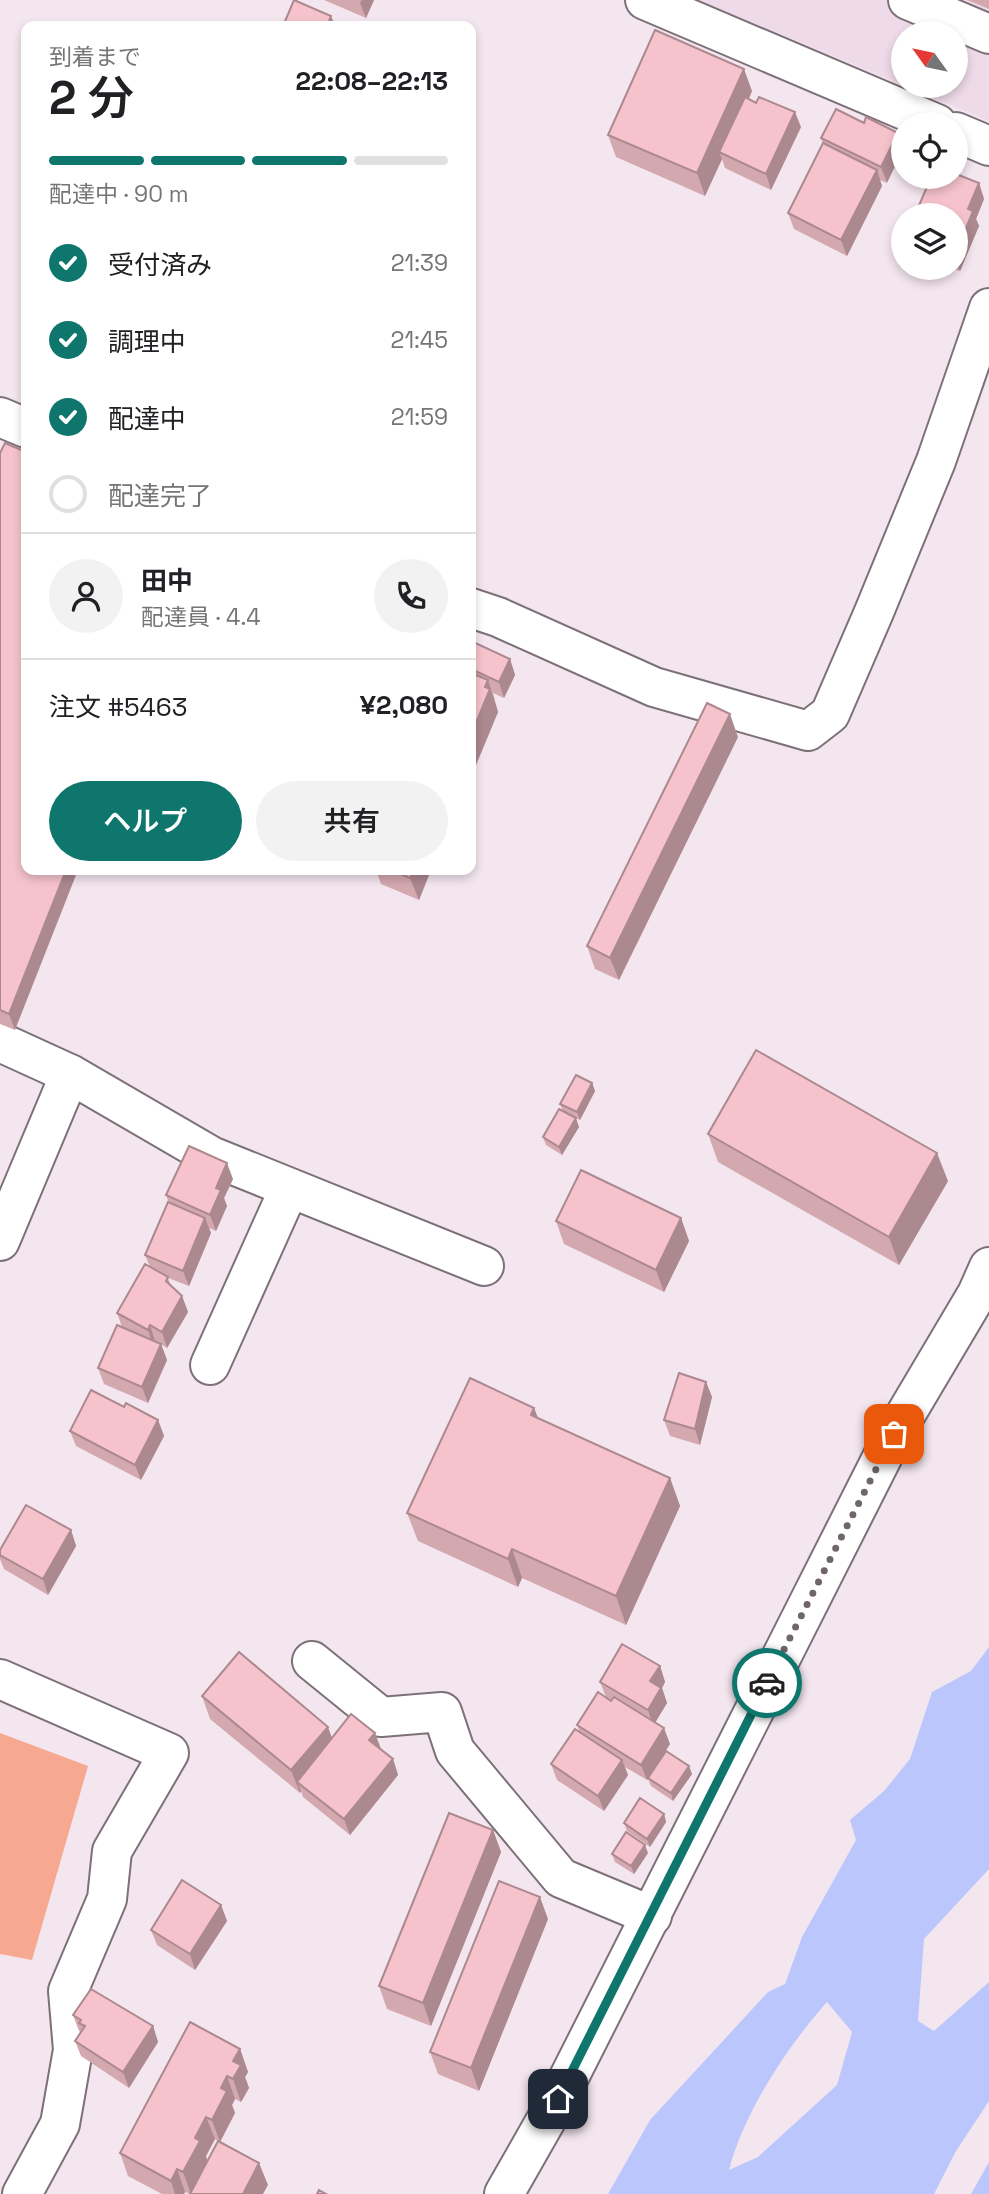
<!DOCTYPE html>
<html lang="ja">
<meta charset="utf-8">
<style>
:root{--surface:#fff;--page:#f2f2f2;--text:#202124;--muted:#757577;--line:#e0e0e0;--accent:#0f766e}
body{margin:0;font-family:"Space Grotesk","Noto Sans JP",sans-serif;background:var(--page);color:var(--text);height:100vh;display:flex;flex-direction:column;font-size:26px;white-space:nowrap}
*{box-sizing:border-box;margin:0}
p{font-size:23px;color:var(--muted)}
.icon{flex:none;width:38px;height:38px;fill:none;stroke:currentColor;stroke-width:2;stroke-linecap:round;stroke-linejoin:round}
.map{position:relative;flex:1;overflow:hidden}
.side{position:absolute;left:21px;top:21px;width:455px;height:854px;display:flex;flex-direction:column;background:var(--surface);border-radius:14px;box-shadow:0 4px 10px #0003}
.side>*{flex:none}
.needle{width:46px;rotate:303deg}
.controls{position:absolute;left:891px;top:21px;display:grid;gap:14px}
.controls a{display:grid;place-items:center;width:77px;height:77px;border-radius:50%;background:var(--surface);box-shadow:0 4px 10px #0003;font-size:35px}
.pin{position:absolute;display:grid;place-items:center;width:60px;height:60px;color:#fff;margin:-30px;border-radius:14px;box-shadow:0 4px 10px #0006}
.courier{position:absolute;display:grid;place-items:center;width:70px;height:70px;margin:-35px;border:5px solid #0f766e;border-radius:50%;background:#fff;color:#222;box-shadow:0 2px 9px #0007}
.head em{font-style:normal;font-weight:600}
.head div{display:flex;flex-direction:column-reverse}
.head{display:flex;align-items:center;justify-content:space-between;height:119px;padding:0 28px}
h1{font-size:46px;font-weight:600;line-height:52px}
.bar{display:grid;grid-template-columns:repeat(4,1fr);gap:10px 7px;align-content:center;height:84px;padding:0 28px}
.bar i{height:9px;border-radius:5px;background:var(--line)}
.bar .current{background:var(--accent)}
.bar p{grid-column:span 4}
.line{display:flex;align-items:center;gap:18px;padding:0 28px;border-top:2px solid var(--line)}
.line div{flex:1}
.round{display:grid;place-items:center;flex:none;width:74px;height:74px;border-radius:37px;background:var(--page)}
ol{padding:0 28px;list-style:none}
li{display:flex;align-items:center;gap:21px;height:77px}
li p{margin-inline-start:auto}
li .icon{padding:7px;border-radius:50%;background:var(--accent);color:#fff;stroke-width:4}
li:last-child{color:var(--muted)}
li i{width:38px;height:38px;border:4px solid var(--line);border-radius:50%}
.primary-button{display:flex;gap:14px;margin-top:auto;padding:14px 28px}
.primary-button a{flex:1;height:80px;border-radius:42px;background:var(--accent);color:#fff;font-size:28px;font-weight:600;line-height:80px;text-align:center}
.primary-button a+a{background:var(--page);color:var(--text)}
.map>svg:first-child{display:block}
.built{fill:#efdae9}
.green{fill:#f6a990}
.water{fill:#bbc6fd;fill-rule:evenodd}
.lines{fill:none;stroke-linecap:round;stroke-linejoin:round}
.minor-casing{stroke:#7d7179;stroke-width:42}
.minor{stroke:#fff;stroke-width:38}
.wall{fill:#d4a8af}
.shaded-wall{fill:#ac888f}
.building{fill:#f6c3cc;stroke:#ac888f;stroke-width:2}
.done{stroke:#6e666c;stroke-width:7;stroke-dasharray:0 12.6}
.route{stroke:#0f766e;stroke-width:9}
</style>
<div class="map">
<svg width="989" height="2194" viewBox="0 0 989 2194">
<rect width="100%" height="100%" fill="#f4e6ef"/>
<!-- built -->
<path class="built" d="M699,0H989V121L905,86H956V33H903V85Z"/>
<!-- green -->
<path class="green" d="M0,1733L88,1766L32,1960L0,1954Z"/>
<!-- water -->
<g class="water">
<path d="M989,1647V1869L924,1939L918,2021L934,2031L989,1982V2101L956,2151L934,2194H608L650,2120L768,1992L785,1984L802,1937L856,1840L850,1820L884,1791L910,1759L932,1692L971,1671ZM827,2002L852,2032L837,2085L758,2157L729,2170C744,2112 787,2047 827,2002Z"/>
<path d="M989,2162V2194H971Z"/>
</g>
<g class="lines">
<defs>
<g id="minor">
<path d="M645,0L937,124"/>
<path d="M908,0L989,34"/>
<path d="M956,132L989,146"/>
<path d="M0,417L26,428"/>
<path d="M471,608L498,617L654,687L808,731L830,714L874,612L936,461L989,308"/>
<path d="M0,1042L70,1074L211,1156L484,1266"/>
<path d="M0,1241L70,1074"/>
<path d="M210,1365L289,1189"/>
<path d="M312,1661L381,1717L442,1712L455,1751L561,1878L652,1916"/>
<path d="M0,1679L169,1753L112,1851L107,1899L68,1991L73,2050L60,2124L22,2194"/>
<path d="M504,2194L558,2099L894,1434L977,1294L989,1267"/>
</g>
</defs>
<!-- minor casing -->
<use href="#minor" class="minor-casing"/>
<!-- minor -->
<use href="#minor" class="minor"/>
</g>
<!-- wall -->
<g class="wall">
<path d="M324,0H374L366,18Z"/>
<path d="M967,0H989V9Z"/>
<path d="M752,91L749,99L801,127L771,190L725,168L722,159L705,196L616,157L608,135Z"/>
<path d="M866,117L887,183L880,180L882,186L847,256L794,229L788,213L823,144L821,138L864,123Z"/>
<path d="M979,183L984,199L976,219L979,226L960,271L951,268H956V215Z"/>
<path d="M0,453L15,1030L0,1024Z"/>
<path d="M471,641L510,659L515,675L504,698L493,693L498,712L471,777Z"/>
<path d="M738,737L619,980L595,969L587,946Z"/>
<path d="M376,870H431L419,900L381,884Z"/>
<path d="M592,1083L595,1091L580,1120L572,1116L579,1127L562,1155L546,1145L543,1137L563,1111L560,1104Z"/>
<path d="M708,1134L948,1181L899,1265L718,1162Z"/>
<path d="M233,1179L224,1198L227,1206L216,1231L209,1228L211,1233L189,1286L168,1278L171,1286L182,1296L188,1312L167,1348L161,1344L167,1360L148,1403L104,1384L98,1368L122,1327L117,1313L150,1267L145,1255L169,1203L166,1195Z"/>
<path d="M681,1218L689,1241L664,1292L564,1244L556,1221Z"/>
<path d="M706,1382L712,1397L700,1445L670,1436L664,1420Z"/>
<path d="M124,1407L158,1420L164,1436L141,1480L76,1446L70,1431Z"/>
<path d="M534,1408L538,1418L670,1478L680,1506L626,1625L522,1578L518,1587L418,1541L407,1513Z"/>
<path d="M71,1530L76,1546L48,1595L4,1569L0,1559V1550Z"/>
<path d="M660,1666L665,1682L662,1688L667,1703L655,1723L670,1744L652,1772L692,1774L673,1801L651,1786L648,1779L647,1780L625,1767L628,1775L604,1811L557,1780L551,1764L579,1731L577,1725L606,1697L600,1682Z"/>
<path d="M202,1696L332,1738L375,1733L380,1749L393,1759L398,1775L350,1835L303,1797L301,1791L300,1793L210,1719Z"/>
<path d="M664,1814L666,1822L650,1847L627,1831L624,1823Z"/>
<path d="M493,1830L501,1852L431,2026L387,2009L379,1986Z"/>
<path d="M648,1853L634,1874L615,1862L612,1854Z"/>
<path d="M221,1905L227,1921L195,1970L157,1945L151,1930Z"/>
<path d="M548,1919L479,2091L438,2074L430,2052Z"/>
<path d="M73,2015L153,2026L158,2042L129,2088L81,2056L75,2041L81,2032L79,2031Z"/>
<path d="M240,2049L248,2072L245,2077L249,2088L241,2102L235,2099L232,2105L235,2113L220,2142L215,2139L206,2156L207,2161L268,2185L190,2194L185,2192L184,2194H162L128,2176L120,2153Z"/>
</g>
<!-- shaded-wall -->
<g class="shaded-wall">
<path d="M362,0H374L366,18L360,3Z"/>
<path d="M331,16L335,26H327Z"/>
<path d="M744,69L752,91L724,154L719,152L722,159L705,196L697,173Z"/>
<path d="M795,112L801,127L771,190L766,174Z"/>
<path d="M898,133L903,146V150L887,183L881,167Z"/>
<path d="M877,170L882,186L847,256L841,240Z"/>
<path d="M979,183L984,199L976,219L979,226L960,271L956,259V253L968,209Z"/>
<path d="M510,659L515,675L504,698L499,682Z"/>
<path d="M488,680L498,712L471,777V735Z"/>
<path d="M730,714L738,737L619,980L610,958Z"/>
<path d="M66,870H78L15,1030L9,1014Z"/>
<path d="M414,870H431L419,900L410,878Z"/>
<path d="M592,1083L595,1091L580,1120L577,1112Z"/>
<path d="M576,1118L579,1127L562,1155L559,1147Z"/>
<path d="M937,1153L948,1181L899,1265L889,1237Z"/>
<path d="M227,1163L233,1179L224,1198L227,1206L216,1231L210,1215L216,1188Z"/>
<path d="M205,1218L211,1233L189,1286L183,1271Z"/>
<path d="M681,1218L689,1241L664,1292L656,1270Z"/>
<path d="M182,1296L188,1312L167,1348L162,1332Z"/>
<path d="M150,1325L155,1341L153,1346L148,1330Z"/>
<path d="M161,1344L167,1360L148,1403L142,1387Z"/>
<path d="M706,1382L712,1397L700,1445L695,1429Z"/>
<path d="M534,1408L545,1436L531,1415Z"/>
<path d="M158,1420L164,1436L141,1480L135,1465Z"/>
<path d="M670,1478L680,1506L626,1625L616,1596Z"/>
<path d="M71,1530L76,1546L48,1595L43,1579Z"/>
<path d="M512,1549L522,1578L518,1587L508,1559Z"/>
<path d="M660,1666L665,1682L662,1688L667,1703L653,1726L648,1710L650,1681Z"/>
<path d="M328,1727L336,1749L297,1782L301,1791L300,1793L291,1770Z"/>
<path d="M664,1728L670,1744L647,1780L641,1765Z"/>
<path d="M375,1733L381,1749L375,1756L369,1740Z"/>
<path d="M393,1759L398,1775L350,1835L344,1819Z"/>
<path d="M622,1760L628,1775L604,1811L598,1796Z"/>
<path d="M689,1766L692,1774L673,1801L671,1793Z"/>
<path d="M664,1814L666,1822L650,1847L647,1839Z"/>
<path d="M493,1830L501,1852L431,2026L423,2003Z"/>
<path d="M645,1845L648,1853L634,1874L631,1866Z"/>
<path d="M540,1897L548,1919L479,2091L471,2068Z"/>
<path d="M221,1905L227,1921L195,1970L190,1954Z"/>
<path d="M153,2026L158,2042L129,2088L123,2072Z"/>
<path d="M240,2049L248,2072L245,2077L249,2088L241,2102L233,2079V2061Z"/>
<path d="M227,2076L235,2099L232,2105L235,2113L220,2142L212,2120L221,2088Z"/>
<path d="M206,2117L215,2139L206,2156L208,2163L191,2194L183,2172L195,2138Z"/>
<path d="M259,2163L268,2185L263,2194H243Z"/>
<path d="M177,2169L185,2192L184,2194H175L171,2181Z"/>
</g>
<!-- building -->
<g class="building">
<path d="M294,0L331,16L327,26H283Z"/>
<path d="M655,30L744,69L697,173L608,135Z"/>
<path d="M745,97L756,103L759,97L795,112L766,174L719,152Z"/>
<path d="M836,109L864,123L866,117L898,133L881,167L821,138Z"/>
<path d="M823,143L877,170L841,240L788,213Z"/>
<path d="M956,174L979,183L968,209L973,211L956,253V215H915L931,177H956Z"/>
<path d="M5,443L26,452V870H66L9,1014L0,1010V453Z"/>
<path d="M471,641L510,659L499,682L471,669Z"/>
<path d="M471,673L488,680L485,687L490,689L471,735Z"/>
<path d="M707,703L730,714L610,958L587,946Z"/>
<path d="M392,870H414L410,878Z"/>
<path d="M756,1050L937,1153L889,1237L708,1134Z"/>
<path d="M576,1075L592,1083L577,1112L560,1104Z"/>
<path d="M559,1109L576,1118L559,1147L543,1137Z"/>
<path d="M189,1146L227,1163L216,1188L221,1190L210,1215L166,1195Z"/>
<path d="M581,1170L681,1218L656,1270L556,1221Z"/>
<path d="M168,1202L205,1218L183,1271L145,1255Z"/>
<path d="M145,1264L168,1277L166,1281L182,1296L162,1332L150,1325L148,1330L117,1313Z"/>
<path d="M117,1325L161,1344L142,1387L98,1368Z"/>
<path d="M679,1373L706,1382L695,1429L664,1420Z"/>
<path d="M470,1378L534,1408L531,1415L670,1478L616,1596L512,1549L508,1559L407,1513Z"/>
<path d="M91,1390L124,1407L126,1403L158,1420L135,1465L70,1431Z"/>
<path d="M26,1505L71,1530L43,1579L0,1555V1550Z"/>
<path d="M622,1644L660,1666L650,1681L661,1688L648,1710L600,1682Z"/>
<path d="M239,1652L328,1727L291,1770L202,1696Z"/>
<path d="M598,1692L611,1701L614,1697L664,1728L641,1765L577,1725Z"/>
<path d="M351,1714L375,1733L369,1740L393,1759L344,1819L297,1782Z"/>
<path d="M575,1729L622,1760L598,1796L551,1764Z"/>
<path d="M666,1751L689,1766L671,1793L648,1778Z"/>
<path d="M640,1798L664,1814L647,1839L624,1823Z"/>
<path d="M449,1813L493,1830L423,2003L379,1986Z"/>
<path d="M626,1832L645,1845L631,1866L612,1854Z"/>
<path d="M182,1880L221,1905L190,1954L151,1930Z"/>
<path d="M499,1881L540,1897L471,2068L430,2052Z"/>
<path d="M91,1989L153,2026L123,2072L75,2041L85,2026L79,2023L81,2020L73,2015Z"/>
<path d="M190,2022L240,2049L233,2061L241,2065L233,2079L227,2076L221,2088L227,2091L212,2120L206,2117L195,2138L200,2141L183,2172L177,2169L171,2181L120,2153Z"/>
<path d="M218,2141L259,2163L243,2194H190Z"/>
<path d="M319,2190L326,2194H317Z"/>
</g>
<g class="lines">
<!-- done -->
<path class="done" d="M767,1683L894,1434"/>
<!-- route -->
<path class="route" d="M558,2099L767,1683"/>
</g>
</svg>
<div class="controls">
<a><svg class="needle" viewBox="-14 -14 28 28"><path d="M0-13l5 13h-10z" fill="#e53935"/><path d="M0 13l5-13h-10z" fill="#757577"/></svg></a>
<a><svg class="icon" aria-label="locate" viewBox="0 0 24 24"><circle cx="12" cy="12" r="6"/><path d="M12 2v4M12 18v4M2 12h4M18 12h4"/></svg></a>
<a><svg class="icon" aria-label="layers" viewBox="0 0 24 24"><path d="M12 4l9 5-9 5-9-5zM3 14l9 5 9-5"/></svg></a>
</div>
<div class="pin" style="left:894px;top:1434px;background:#ea580c"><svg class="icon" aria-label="bag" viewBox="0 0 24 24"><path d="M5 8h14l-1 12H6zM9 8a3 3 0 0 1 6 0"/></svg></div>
<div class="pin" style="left:558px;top:2099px;background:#1f2937"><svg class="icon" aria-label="home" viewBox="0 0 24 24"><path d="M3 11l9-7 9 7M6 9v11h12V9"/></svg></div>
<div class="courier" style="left:767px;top:1683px"><svg class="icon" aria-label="car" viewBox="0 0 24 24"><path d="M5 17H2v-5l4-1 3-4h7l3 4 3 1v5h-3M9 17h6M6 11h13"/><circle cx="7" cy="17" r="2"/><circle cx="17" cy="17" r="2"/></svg></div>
<section class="side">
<div class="head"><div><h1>2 分</h1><p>到着まで</p></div><em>22:08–22:13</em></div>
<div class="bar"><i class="current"></i><i class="current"></i><i class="current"></i><i></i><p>配達中 · 90 m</p></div>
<ol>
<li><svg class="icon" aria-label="check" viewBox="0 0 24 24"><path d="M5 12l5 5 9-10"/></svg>受付済み<p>21:39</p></li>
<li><svg class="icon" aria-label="check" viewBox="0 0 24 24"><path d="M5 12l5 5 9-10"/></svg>調理中<p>21:45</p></li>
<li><svg class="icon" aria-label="check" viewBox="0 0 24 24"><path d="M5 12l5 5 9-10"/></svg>配達中<p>21:59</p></li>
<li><i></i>配達完了</li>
</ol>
<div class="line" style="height:126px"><a class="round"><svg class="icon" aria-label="person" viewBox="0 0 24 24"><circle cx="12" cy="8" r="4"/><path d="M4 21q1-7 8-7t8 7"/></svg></a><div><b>田中</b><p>配達員 · 4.4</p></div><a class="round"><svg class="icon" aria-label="phone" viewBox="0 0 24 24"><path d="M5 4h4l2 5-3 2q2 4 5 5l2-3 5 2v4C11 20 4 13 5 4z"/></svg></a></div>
<div class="line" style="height:91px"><div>注文 #5463</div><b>¥2,080</b></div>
<div class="primary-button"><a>ヘルプ</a><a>共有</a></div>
</section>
</div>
